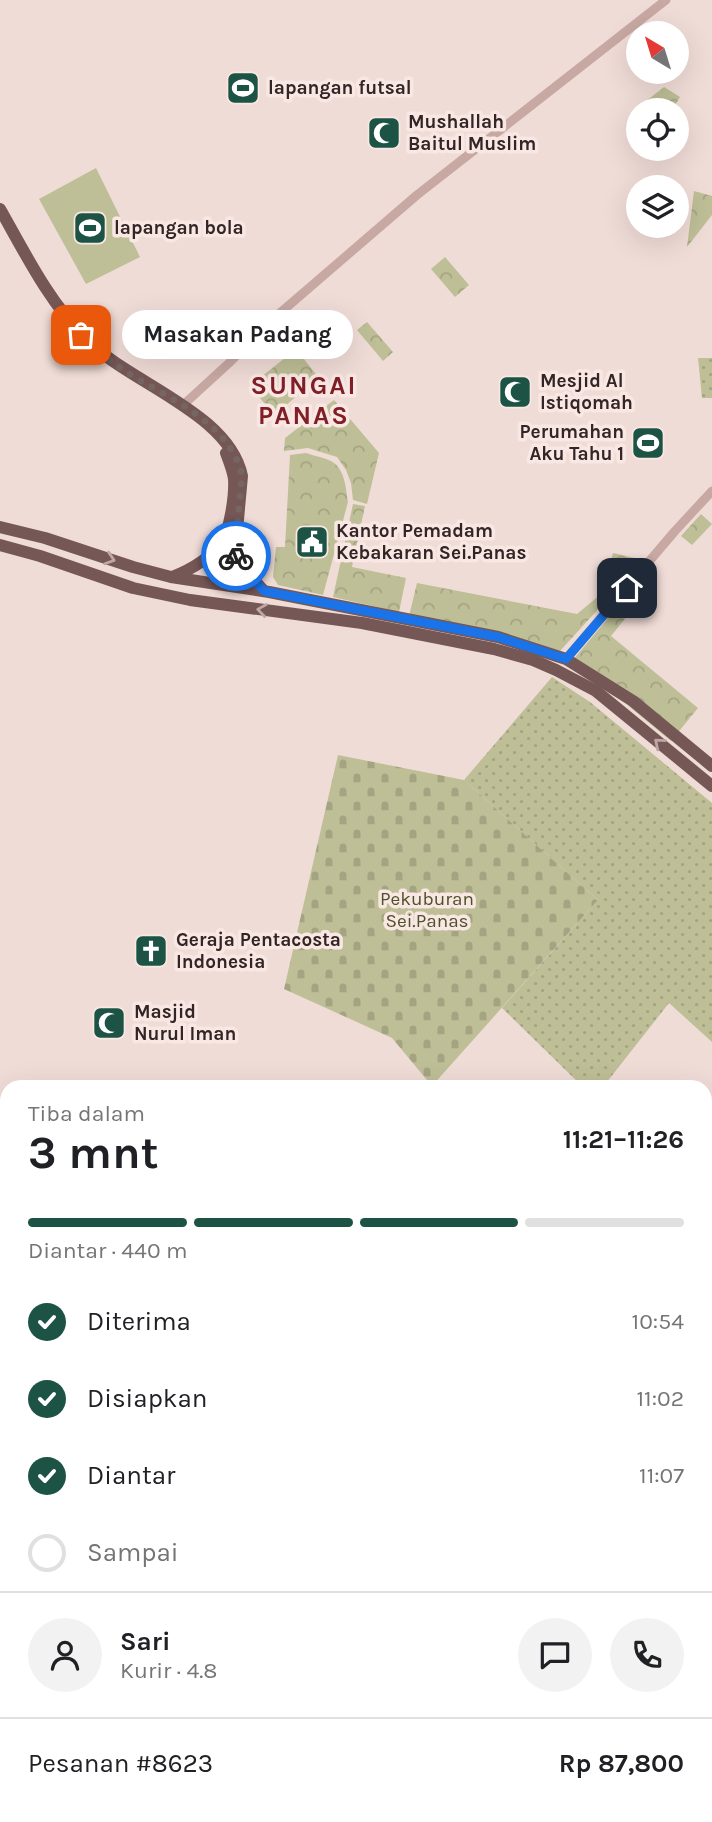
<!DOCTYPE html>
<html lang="id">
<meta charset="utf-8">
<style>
:root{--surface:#fff;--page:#f2f2f2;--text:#202124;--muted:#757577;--line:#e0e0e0;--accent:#1c5345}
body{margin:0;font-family:Karla,sans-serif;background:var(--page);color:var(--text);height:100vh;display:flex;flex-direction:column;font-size:26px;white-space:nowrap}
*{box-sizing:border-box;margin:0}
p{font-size:23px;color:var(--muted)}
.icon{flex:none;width:38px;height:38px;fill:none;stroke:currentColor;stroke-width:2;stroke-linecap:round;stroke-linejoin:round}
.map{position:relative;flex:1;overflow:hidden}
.details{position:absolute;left:0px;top:1080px;width:712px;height:744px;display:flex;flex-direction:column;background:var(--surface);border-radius:21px 21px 0 0;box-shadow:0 7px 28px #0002}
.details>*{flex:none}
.needle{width:46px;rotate:322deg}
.controls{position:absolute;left:626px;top:21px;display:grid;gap:14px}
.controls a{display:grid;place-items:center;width:63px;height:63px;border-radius:50%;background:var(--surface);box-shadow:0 7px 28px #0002;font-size:35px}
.pin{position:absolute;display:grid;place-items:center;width:60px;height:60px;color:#fff;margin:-30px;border-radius:14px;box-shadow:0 4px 10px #0006}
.courier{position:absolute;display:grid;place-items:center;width:70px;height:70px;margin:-35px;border:5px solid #1a73e8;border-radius:50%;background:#fff;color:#222;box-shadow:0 2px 9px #0007}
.bubble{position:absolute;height:49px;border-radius:24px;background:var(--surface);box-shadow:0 7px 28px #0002;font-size:23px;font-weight:700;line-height:49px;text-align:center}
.overview em{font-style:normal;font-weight:700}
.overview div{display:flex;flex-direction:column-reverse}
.overview{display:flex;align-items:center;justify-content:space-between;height:119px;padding:0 28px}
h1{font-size:46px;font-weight:700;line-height:52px}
.bar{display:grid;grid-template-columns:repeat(4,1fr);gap:10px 7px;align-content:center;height:84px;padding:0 28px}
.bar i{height:9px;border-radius:5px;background:var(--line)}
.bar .active{background:var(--accent)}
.bar p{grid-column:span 4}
.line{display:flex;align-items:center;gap:18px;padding:0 28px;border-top:2px solid var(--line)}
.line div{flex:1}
.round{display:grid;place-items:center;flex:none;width:74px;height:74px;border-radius:37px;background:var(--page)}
ol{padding:0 28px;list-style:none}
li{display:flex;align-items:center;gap:21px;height:77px}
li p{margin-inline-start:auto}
li .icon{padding:7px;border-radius:50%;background:var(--accent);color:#fff;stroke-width:4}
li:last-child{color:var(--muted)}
li i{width:38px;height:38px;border:4px solid var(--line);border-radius:50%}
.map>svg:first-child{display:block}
.grass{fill:url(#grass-dots)}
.forest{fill:url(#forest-firs)}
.cemetery{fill:url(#cemetery-stones)}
.park{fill:url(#park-crowns)}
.garden{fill:#bebf97}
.water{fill:url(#water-ripples)}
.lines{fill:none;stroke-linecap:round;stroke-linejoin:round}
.minor{stroke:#c8a8a3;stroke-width:9}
.major{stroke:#755756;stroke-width:12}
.oneway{stroke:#bda6a4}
.done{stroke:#756563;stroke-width:7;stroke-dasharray:0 12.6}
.route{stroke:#1a73e8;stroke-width:9}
.labels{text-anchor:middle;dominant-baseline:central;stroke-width:7;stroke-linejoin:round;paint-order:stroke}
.poi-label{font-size:19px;font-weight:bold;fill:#332525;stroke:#f8e7e3;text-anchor:start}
.park-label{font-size:19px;fill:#4f5129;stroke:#f8e7e3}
.district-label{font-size:26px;font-weight:bold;letter-spacing:2px;fill:#811f27;stroke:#f8e7e3}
</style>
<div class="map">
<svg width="712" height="1822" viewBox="0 0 712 1822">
<defs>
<pattern id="grass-dots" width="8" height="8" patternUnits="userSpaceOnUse" patternTransform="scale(1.75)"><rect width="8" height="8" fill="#bebf97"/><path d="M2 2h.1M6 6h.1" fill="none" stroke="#a4a482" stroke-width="1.8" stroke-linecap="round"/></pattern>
<pattern id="forest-firs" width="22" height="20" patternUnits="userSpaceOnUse" patternTransform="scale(1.75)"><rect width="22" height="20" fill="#bebf97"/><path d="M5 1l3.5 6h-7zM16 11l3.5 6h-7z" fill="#a4a482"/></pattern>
<pattern id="cemetery-stones" width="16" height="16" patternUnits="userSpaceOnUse" patternTransform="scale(1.75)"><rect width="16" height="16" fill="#bebf97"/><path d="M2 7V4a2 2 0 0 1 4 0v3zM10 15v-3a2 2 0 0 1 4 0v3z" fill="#a4a482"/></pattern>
<pattern id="park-crowns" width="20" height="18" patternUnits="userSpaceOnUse" patternTransform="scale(1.75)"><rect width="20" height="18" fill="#bebf97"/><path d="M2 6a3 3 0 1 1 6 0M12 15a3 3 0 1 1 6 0" fill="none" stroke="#a4a482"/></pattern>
<pattern id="water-ripples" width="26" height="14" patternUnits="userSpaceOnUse" patternTransform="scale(1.75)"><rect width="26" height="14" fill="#76ad9e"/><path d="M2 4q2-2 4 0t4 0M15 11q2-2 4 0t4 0" fill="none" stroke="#618d81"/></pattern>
</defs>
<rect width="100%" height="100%" fill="#f0dcd7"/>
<!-- grass -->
<g class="grass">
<path d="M698,358H712V398H702Z"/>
<path d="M552,677L590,702L712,803V1042L669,1003L603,1087H583L502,1008L598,900L464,780Z"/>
<path d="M712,1412V1626L705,1617V1419Z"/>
</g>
<!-- forest -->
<path class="forest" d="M82,1816H582L586,1822H80Z"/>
<!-- cemetery -->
<path class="cemetery" d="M338,755L464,780L598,900L432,1086L392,1038L284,989Z"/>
<!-- park -->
<g class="park">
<path d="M664,87L680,97L672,110H645L641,105Z"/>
<path d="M694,191L712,196V215L687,247Z"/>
<path d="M445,257L469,285L455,297L431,269Z"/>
<path d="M367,322L393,352L383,361L357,330Z"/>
<path d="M296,349L319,378L274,415L250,386Z"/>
<path d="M334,400L379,453L367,504L353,500L351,483L346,470L337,457L308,448L284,451L285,438Z"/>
<path d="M306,453C314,456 328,458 334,463C345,471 346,489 348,502L323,595L278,585L273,577L276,547H285L290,455Z"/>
<path d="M353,504L365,506L352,567L406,578L399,612L333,597Z"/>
<path d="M701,514L712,524L692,545L681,536Z"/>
<path d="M613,553L643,560L560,651L409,616L417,583L577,614L601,594Z"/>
<path d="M643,576L653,584L611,636L698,708L671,741L573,660Z"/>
</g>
<!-- garden -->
<path class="garden" d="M96,168L140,257L86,284L39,199Z"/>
<!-- water -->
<path class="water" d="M7,1678V1816L82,1817L80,1822H0V1687Z"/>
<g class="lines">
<!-- minor -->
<g class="minor">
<path d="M182,406L229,363L273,319L417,195L666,0"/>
<path d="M566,659L675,531L712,491"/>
</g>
<!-- major -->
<g class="major">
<path d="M0,209C25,253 49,302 85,338C128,383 229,412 242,476L235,552L240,565L264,591"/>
<path d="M0,527L45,538L133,567L171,577L269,592L498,637L566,659L633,701L712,766"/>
<path d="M0,545L40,556L133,588L190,600L362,623L494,649L533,660L556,670L596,691L712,786"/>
<path d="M172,577C190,570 209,559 221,543C230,531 235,495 234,479C233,471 229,461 226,453"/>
<path d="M705,1801L712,1795"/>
<path d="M695,1816L699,1822"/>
<path d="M678,1822L686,1816"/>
</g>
</g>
<!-- one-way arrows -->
<defs><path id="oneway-chevron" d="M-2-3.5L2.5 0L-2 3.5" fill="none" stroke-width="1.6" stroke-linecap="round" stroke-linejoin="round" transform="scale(1.75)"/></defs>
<g class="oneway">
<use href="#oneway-chevron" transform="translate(110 559) rotate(18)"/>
<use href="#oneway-chevron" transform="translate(262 610) rotate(-172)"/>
<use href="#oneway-chevron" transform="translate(659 743) rotate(-140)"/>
</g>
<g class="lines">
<!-- done -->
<path class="done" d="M81,335C96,350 111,362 128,373C169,399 231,423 242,476L235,552L236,556"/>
<!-- route -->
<path class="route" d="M236,556L240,565L264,591L498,637L566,659L627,588"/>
</g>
<!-- icons -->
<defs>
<symbol id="stadium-square" viewBox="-11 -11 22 22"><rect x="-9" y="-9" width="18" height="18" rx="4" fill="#1c5345" stroke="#f8e7e3"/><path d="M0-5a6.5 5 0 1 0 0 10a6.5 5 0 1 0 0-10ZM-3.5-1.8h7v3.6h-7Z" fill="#fff"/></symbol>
<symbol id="mosque-square" viewBox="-11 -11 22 22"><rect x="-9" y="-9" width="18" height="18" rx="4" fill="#1c5345" stroke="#f8e7e3"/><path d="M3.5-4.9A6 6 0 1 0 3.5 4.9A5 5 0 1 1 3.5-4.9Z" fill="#fff"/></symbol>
<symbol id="civic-square" viewBox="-11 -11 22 22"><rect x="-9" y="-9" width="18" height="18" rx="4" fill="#1c5345" stroke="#f8e7e3"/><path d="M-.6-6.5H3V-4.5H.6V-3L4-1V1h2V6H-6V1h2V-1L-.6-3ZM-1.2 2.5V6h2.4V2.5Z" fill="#fff"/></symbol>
<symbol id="church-square" viewBox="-11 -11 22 22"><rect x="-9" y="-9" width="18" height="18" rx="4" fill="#1c5345" stroke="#f8e7e3"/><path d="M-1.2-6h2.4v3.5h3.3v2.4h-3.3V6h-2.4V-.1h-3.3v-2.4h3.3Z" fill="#fff"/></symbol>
</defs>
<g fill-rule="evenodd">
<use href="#stadium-square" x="224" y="69" width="38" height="38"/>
<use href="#mosque-square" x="365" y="114" width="38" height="38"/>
<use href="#stadium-square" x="71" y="209" width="38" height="38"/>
<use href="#mosque-square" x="496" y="373" width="38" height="38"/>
<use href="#stadium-square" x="629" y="424" width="38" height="38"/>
<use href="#civic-square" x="293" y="523" width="38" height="38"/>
<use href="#church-square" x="132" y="932" width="38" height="38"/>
<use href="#mosque-square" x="90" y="1004" width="38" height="38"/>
</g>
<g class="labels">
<!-- poi labels -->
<g class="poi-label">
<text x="268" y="88">lapangan futsal</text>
<text x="408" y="122">Mushallah<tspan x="408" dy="22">Baitul Muslim</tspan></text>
<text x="114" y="228">lapangan bola</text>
<text x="540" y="381">Mesjid Al<tspan x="540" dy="22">Istiqomah</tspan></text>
<text x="624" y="432" text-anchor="end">Perumahan<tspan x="624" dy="22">Aku Tahu 1</tspan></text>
<text x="336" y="531">Kantor Pemadam<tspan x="336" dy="22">Kebakaran Sei.Panas</tspan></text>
<text x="176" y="940">Geraja Pentacosta<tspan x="176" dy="22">Indonesia</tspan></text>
<text x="134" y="1012">Masjid<tspan x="134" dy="22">Nurul Iman</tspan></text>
</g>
<!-- park labels -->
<g class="park-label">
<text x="427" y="899">Pekuburan<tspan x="427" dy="22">Sei.Panas</tspan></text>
</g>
<!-- district labels -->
<g class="district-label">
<text x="304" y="385">SUNGAI<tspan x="304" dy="30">PANAS</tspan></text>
</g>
</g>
</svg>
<div class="controls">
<a><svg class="needle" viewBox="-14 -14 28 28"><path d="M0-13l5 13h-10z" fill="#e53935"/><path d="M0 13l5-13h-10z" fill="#757577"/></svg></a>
<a><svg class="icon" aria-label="locate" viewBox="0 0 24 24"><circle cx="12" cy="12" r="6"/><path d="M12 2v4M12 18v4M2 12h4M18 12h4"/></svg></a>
<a><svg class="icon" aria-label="layers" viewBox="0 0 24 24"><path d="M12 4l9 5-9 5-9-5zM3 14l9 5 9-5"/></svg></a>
</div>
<div class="pin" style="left:81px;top:335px;background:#ea580c"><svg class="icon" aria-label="bag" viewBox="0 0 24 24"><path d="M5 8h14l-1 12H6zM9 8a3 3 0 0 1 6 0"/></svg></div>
<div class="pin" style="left:627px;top:588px;background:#1f2937"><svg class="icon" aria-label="home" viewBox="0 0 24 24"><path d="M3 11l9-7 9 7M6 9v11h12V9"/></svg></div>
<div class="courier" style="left:236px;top:556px"><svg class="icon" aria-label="bike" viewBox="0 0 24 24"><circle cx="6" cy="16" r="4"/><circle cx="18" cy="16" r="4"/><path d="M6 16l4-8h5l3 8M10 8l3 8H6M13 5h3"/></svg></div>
<div class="bubble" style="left:122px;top:310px;width:231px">Masakan Padang</div>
<section class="details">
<div class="overview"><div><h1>3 mnt</h1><p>Tiba dalam</p></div><em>11:21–11:26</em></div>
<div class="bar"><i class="active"></i><i class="active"></i><i class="active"></i><i></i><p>Diantar · 440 m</p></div>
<ol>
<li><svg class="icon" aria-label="check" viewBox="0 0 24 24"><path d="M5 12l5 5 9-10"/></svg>Diterima<p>10:54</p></li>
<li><svg class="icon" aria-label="check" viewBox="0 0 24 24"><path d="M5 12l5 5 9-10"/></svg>Disiapkan<p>11:02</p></li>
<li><svg class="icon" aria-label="check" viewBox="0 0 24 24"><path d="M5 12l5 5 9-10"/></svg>Diantar<p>11:07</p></li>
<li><i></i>Sampai</li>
</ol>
<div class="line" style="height:126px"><a class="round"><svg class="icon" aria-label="person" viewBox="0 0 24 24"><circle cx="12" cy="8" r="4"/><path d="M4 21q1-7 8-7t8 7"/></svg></a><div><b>Sari</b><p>Kurir · 4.8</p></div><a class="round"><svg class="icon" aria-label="chat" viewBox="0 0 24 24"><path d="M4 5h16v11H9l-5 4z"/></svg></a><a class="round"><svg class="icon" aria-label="phone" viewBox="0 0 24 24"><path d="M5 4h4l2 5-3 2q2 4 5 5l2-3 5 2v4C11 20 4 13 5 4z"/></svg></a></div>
<div class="line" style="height:91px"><div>Pesanan #8623</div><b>Rp 87,800</b></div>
</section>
</div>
